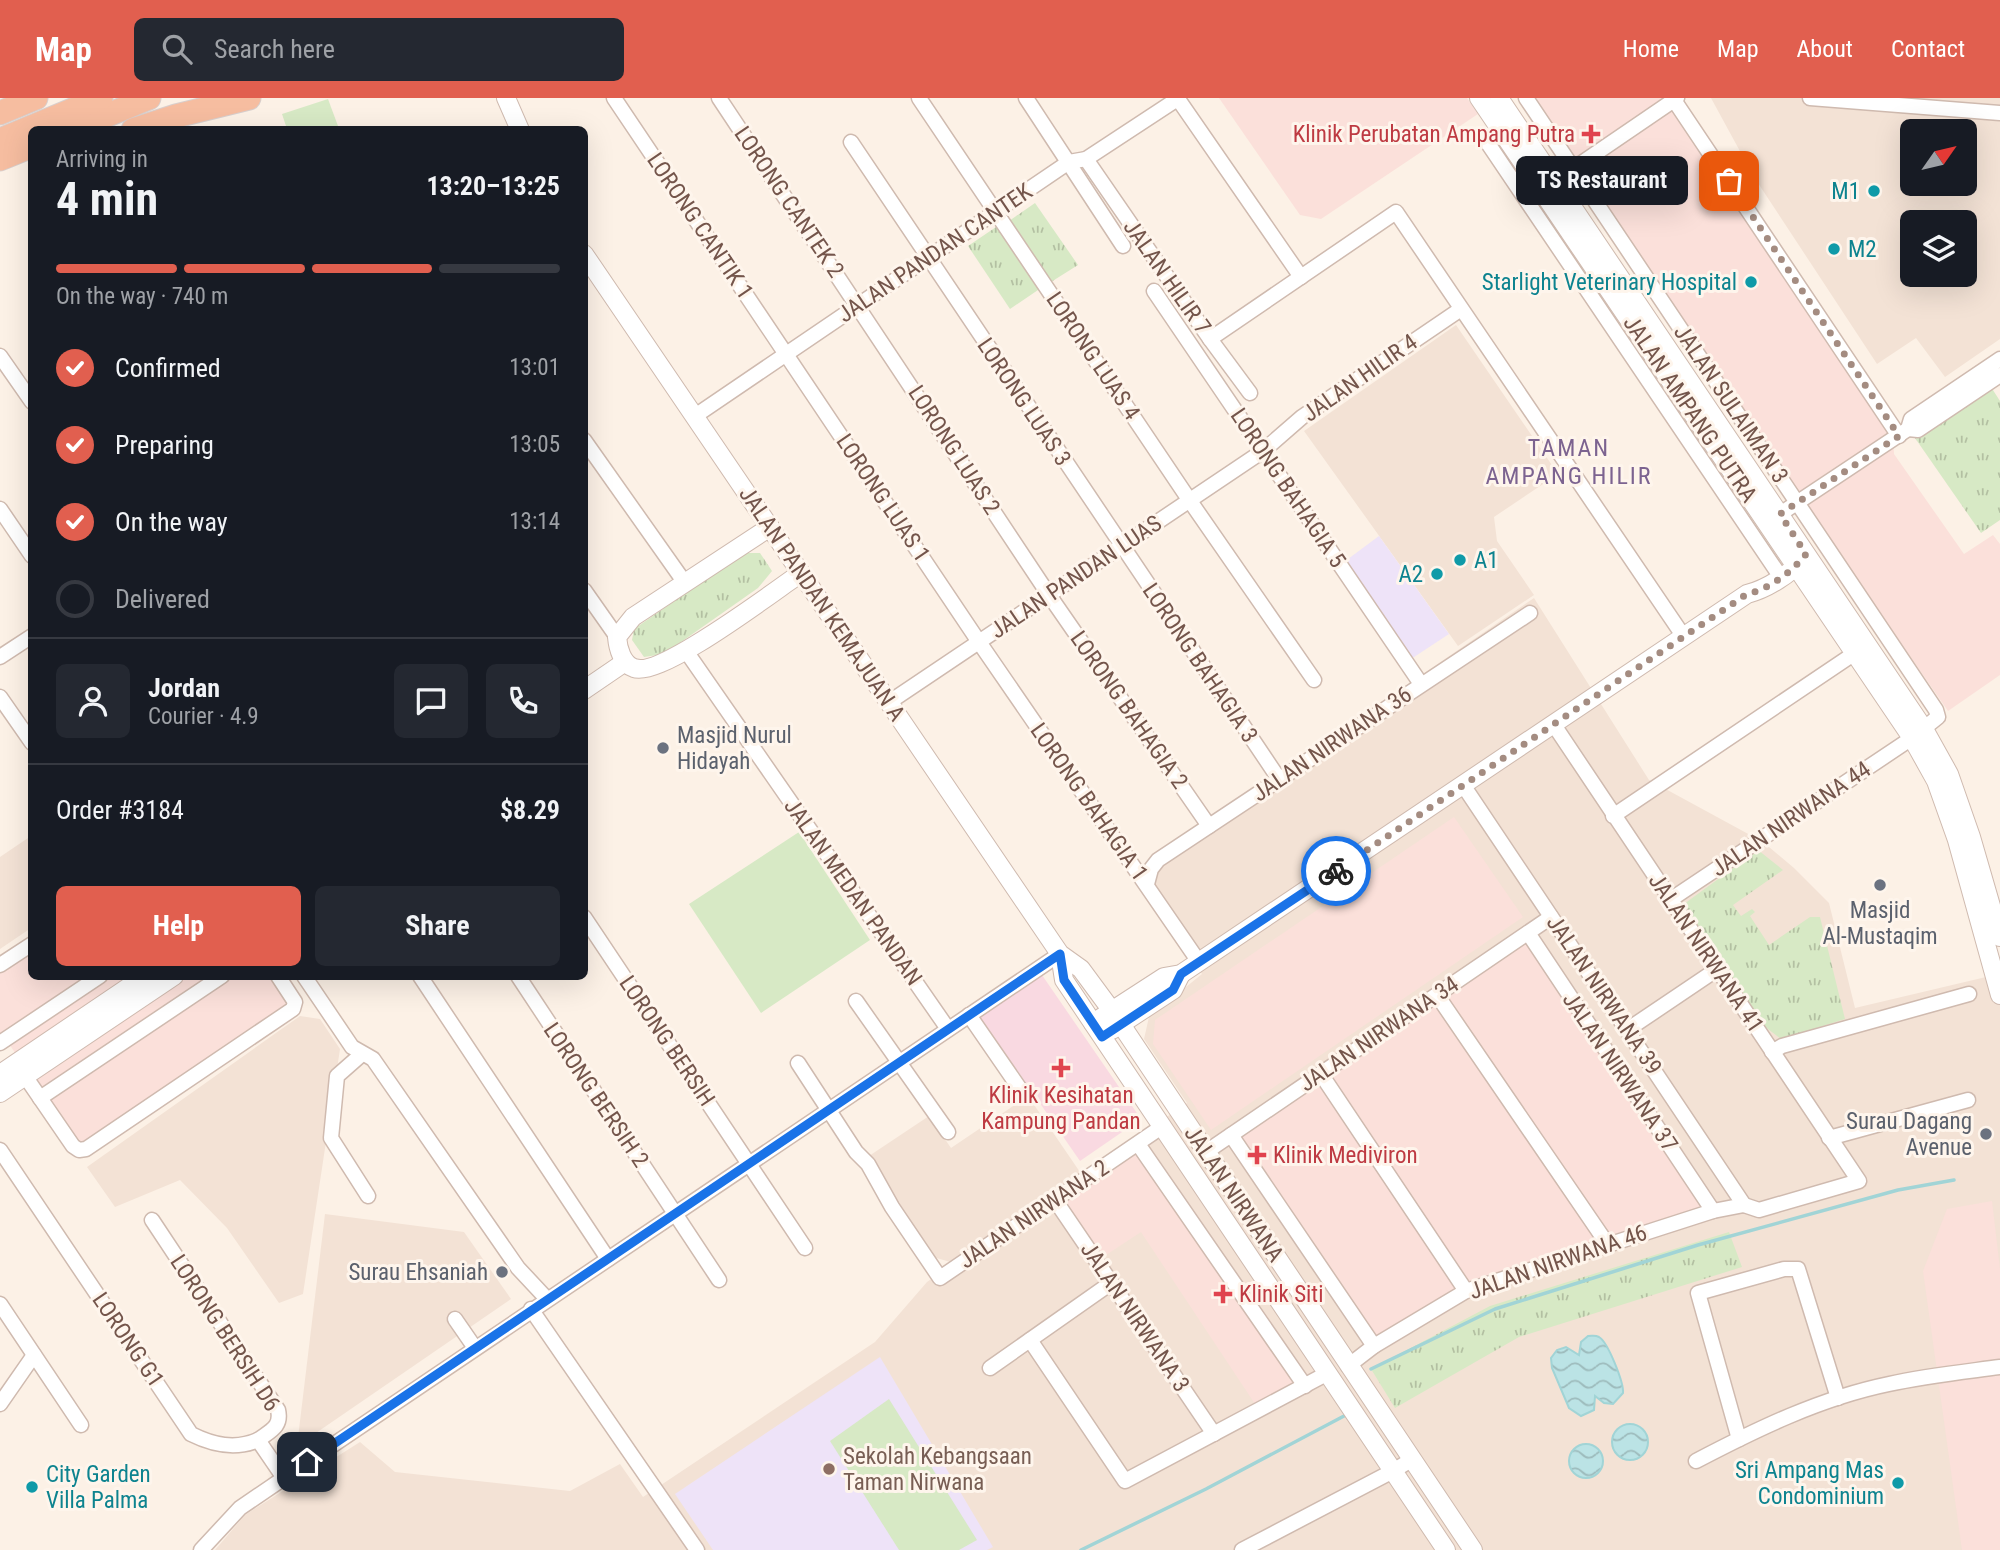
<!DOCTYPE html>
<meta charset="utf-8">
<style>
:root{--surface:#171b24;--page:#242831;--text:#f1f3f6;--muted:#9ea1a6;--line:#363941;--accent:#e15f4f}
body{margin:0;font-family:"Roboto Condensed",sans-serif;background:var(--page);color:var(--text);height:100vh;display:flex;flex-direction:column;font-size:26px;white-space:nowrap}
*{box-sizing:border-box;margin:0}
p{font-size:23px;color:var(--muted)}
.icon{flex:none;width:38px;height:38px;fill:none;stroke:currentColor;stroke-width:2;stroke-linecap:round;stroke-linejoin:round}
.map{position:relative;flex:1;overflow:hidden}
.panel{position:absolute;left:28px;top:28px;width:560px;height:854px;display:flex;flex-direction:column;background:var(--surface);border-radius:10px;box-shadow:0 7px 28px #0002}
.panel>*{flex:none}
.needle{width:46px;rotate:56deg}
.tools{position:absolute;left:1900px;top:21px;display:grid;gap:14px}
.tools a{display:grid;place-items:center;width:77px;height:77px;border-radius:10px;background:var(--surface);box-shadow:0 7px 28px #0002;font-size:35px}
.pin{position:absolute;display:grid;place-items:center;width:60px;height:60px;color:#fff;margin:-30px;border-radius:14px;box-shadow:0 4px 10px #0006}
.courier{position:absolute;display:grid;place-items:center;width:70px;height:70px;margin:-35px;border:5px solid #1a73e8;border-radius:50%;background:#fff;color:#222;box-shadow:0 2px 9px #0007}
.bubble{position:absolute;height:49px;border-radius:10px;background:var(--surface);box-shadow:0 7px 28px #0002;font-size:23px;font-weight:700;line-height:49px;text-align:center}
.head em{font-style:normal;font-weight:700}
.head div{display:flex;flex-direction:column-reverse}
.head{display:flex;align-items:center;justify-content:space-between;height:119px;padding:0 28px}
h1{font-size:46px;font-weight:700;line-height:52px}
.bar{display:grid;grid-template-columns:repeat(4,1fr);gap:10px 7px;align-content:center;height:84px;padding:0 28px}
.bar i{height:9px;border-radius:5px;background:var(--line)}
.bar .selected{background:var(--accent)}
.bar p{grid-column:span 4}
.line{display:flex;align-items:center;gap:18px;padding:0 28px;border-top:2px solid var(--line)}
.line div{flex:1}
.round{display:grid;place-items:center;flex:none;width:74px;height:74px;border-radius:10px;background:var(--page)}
ol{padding:0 28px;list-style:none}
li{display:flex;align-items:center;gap:21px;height:77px}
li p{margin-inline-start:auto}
li .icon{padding:7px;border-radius:50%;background:var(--accent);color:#fff;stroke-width:4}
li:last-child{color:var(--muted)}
li i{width:38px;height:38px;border:4px solid var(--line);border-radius:50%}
.button{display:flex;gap:14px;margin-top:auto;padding:14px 28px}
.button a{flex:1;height:80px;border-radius:10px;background:var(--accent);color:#fff;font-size:28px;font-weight:700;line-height:80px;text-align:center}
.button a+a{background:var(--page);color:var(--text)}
header{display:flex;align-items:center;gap:42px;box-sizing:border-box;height:98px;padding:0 35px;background:var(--accent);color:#fff}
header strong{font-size:33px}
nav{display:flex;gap:38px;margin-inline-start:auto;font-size:24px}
.search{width:490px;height:63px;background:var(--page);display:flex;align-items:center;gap:18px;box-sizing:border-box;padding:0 24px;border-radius:10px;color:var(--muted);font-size:26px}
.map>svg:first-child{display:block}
.residential{fill:#f3e2d5;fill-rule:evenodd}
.commercial{fill:#fbe0da}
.education{fill:#eee3f8}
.medical{fill:#f9d9e1}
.grass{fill:url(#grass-tufts)}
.garden{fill:#d7e9c5}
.water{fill:url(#water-waves);stroke:#a1d4d6;stroke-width:2}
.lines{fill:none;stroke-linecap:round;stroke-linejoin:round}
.stream{stroke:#a1d4d6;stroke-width:3.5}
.minor-casing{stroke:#cfbaaf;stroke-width:17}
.tertiary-casing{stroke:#cfbaaf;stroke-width:20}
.trunk-casing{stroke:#d8cfcd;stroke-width:25}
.minor{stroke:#fff;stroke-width:14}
.tertiary{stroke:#fff;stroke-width:18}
.trunk{stroke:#f6bda0;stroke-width:23}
.done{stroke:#a48c81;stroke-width:7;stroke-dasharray:0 12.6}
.route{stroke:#1a73e8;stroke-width:9}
.health-dot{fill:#e0444e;stroke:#fef5ec;stroke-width:2.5}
.culture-dot{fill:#0f9aa8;stroke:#fef5ec;stroke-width:2.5}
.worship-dot{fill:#6b7280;stroke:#fef5ec;stroke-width:2.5}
.education-dot{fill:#8d6e63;stroke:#fef5ec;stroke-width:2.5}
.labels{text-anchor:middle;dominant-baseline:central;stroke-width:6;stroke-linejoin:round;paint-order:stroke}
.health-label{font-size:23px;fill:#be3a42;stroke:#fef5ec;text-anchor:start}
.culture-label{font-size:23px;fill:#0d838f;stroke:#fef5ec;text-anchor:end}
.street-label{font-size:23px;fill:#74554b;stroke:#fef5ec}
.worship-label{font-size:23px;fill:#5b616d;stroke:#fef5ec;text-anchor:end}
.education-label{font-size:23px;fill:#785e54;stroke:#fef5ec;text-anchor:start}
.neighbourhood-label{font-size:24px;letter-spacing:2px;fill:#7c6390;stroke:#fef5ec}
</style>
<header>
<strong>Map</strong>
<div class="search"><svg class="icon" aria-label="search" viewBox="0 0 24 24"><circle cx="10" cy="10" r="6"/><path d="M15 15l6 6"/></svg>Search here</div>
<nav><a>Home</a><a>Map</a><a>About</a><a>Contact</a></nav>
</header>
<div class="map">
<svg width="2000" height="1452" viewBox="0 0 2000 1452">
<defs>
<pattern id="grass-tufts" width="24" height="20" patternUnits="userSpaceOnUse" patternTransform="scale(1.75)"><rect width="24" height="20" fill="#d7e9c5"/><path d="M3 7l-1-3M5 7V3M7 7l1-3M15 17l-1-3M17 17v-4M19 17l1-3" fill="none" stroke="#b3c0a2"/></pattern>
<pattern id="water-waves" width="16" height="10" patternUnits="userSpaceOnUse" patternTransform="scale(1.75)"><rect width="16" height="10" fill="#bbe3e5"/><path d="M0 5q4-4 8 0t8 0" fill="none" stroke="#9dbbbc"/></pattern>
</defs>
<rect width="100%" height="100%" fill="#fcf1e6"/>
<!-- residential -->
<g class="residential">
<path d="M1711,0H2000V241L1945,279L1916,240L1877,266L1754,79ZM1913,33H1965V86H1913ZM1913,124H1965V177H1913Z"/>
<path d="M1456,227L1558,376L1494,419L1497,443L1534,497L1458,548L1304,333Z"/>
<path d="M1534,500L1649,682L1763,744L1794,770L1829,805L1855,910L1986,879L2000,892V1452H215L245,1417L360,1344L395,1374L570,1393L620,1366L643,1399L875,1244L927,1184L954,1165L933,1159L866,1060L929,1018L951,1050L1028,998L1082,1077L1187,1005L1144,941L1149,919L1202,876L1145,794L1151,762Z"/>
<path d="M31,738V830L0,851V759Z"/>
<path d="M300,918L320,921L340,951L303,1196L279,1205L227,1130L180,1082L115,1109L87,1069Z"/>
<path d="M325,1116L464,1134L511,1201L297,1348Z"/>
</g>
<!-- commercial -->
<g class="commercial">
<path d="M1219,0H1467L1478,16L1321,121L1300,117Z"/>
<path d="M1532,0H1669L1576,64Z"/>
<path d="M1673,8L1893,336L1894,356L1964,456L1993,437L2000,446V577L1948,613L1798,397L1581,70Z"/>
<path d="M1454,719L1523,819L1211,1032L1153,946L1155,922Z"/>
<path d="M1526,841L1704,1109L1467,1185L1376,1239L1238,1038Z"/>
<path d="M31,851L32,878L273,879L290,908L86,1045H76L3,937L0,939V872Z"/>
<path d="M1137,1051L1298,1285L1257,1309L1141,1134L1100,1161L1061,1103Z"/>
<path d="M1992,1103L2000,1171V1452H1962L1923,1173L1947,1111Z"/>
</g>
<!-- education -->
<g class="education">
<path d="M1379,438L1449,536L1411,561L1344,464Z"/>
<path d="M880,1259L993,1449L987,1452H713L675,1396Z"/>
</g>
<!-- medical -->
<path class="medical" d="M1042,877L1141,1021L1080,1063L980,919Z"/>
<!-- grass -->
<g class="grass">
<path d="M1035,105L1078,167L1051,184L1009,123Z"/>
<path d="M999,127L1041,190L1010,211L968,148Z"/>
<path d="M1991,289L2000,303V422L1981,435L1915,340Z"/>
<path d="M744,455H760L772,473L758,490L664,556L644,559L632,542L634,531Z"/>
<path d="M1758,752L1783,772L1733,807L1741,818L1752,811L1755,814L1750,818L1769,847L1810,819H1820L1845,921L1781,941L1764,928L1684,806Z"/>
<path d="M1729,1134L1742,1169L1519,1239L1395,1310L1371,1271L1490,1208Z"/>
</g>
<!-- garden -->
<g class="garden">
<path d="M328,1L338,28L328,31H287L282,16Z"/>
<path d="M799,734L870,842L761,915L689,806Z"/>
<path d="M889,1301L977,1442L959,1452H899L830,1343Z"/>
</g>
<!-- water -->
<g class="water">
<path d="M1588,1238C1593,1238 1595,1237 1599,1239C1608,1244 1624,1285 1623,1295L1613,1306L1604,1305L1595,1298L1594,1312L1581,1318L1569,1310L1552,1270L1551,1260L1557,1252L1566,1249L1579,1257L1581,1244Z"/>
<circle cx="1630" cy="1344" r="18"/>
<circle cx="1586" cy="1363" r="17"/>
</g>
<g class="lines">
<!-- stream -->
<g class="stream">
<path d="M1371,1271L1495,1211L1698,1147L1898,1092L1954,1082"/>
<path d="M1081,1452L1206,1391L1344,1318"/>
</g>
<defs>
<g id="minor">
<path d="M614,0L979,544L1199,864"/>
<path d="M719,0L1049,497L1209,728"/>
<path d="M919,0L1190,403L1314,582"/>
<path d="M1026,0L1123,148"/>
<path d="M1526,0L1936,612L1938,619L1912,640L1670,802"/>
<path d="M1810,0L2000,15"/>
<path d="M1178,1L1301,179"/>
<path d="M1674,2L1899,338"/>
<path d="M1483,38L1776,472"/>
<path d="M851,44L1279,681"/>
<path d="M1086,61L1210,241L1250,295"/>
<path d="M1548,88L1677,0"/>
<path d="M1154,193L1421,586"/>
<path d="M1210,241L1396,114L1684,539"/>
<path d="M0,258L32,304"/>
<path d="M695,318L1069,64L1086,61L1179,0"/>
<path d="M1908,331L1918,332L2000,277"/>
<path d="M584,342L685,485"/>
<path d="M0,411L32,458"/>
<path d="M1771,422L1908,331L1911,321L2000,261"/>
<path d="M584,492L617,539"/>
<path d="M686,553L948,931"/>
<path d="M0,559L32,538"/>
<path d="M0,599L32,645"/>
<path d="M888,605L1263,353L1302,319L1461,211"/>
<path d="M1554,627L1859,1083L1759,1112L1744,1107"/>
<path d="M1463,687L1744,1107"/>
<path d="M1613,718L1855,555"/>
<path d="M1147,786L1151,771L1158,762L1530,515"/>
<path d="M584,819L805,1150"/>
<path d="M1528,835L1713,1113"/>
<path d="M0,867L32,846"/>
<path d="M304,878L352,949L373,961L518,1170L547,1201"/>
<path d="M420,878L608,1161"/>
<path d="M518,878L719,1182"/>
<path d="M1437,897L1608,1147"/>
<path d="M856,903L948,1034"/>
<path d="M969,917L1020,991"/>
<path d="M1627,932L1716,872"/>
<path d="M0,945L100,878"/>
<path d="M1772,954L1782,948L1969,896"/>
<path d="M362,956L337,978L331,1040L368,1098"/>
<path d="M798,965L856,1054L868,1066L892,1109L940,1180L1163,1028"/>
<path d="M15,975L25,978L73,1048L79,1052L86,1051L293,911L295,904L278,878"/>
<path d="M1321,976L1466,1193"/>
<path d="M40,1000L222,878"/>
<path d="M1231,1037L1374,1248"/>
<path d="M1829,1040L1968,1002"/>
<path d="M1138,1046L1305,1288"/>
<path d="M0,1052L191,1336C213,1347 235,1352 258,1342L284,1380"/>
<path d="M1206,1054L1551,819"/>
<path d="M1055,1102L1214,1336"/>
<path d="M152,1122L278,1312C282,1329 270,1333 258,1342"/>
<path d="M0,1206L81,1327"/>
<path d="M531,1211L697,1452"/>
<path d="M455,1221L475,1250"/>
<path d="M1030,1242L1125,1383L1328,1275"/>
<path d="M1348,1268L1374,1248L1466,1193L1657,1131L1713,1113L1744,1107"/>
<path d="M990,1270L1111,1185"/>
<path d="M0,1306L34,1257"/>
<path d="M1739,1341L1698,1195L1784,1171H1798L1838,1300"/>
<path d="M1696,1363C1757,1331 1821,1300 1889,1286C1925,1278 1963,1274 2000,1269"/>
<path d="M201,1452L240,1410L284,1380L1060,856"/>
<path d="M1242,1452L1393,1373L1411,1362"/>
</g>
<g id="tertiary">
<path d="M506,0L520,32"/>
<path d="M1479,0L1912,640L1936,683L1957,742L2000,897"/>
<path d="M1499,0L1924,631L1949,676L1971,739L2000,839"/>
<path d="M584,156L1060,856L1081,871L1112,913L1473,1452"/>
<path d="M770,429L633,519L617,539C618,550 622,566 634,570C661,580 774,493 801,475"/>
<path d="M584,592L625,564"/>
<path d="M1060,856L1064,882L1446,1452"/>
<path d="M1093,925L1164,879L1181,876L1747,496C1767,491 1790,476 1803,461"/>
<path d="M1112,932L1173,892L1181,876"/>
<path d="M0,976L145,878"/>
<path d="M0,995L174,878"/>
</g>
<g id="trunk">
<path d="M0,15L36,0"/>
<path d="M72,32L149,0"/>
<path d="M133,32L176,18L249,0"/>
<path d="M0,42L101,0"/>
<path d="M0,61L32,48"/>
</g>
</defs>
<!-- minor casing -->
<use href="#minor" class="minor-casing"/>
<!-- tertiary casing -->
<use href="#tertiary" class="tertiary-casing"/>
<!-- trunk casing -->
<use href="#trunk" class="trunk-casing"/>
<!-- minor -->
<use href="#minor" class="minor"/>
<!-- tertiary -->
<use href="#tertiary" class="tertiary"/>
<!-- trunk -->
<use href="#trunk" class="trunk"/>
</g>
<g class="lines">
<!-- done -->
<path class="done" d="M1336,773L1747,496C1769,491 1792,474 1806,456L1780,416L1899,338L1729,83"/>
<!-- route -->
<path class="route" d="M307,1364L1060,856L1064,882L1102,939L1173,892L1181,876L1336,773"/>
</g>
<!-- markers -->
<g class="health-dot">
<path d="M1587.5 25.5h7v7h7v7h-7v7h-7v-7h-7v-7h7z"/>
<path d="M1057.5 959.5h7v7h7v7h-7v7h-7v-7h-7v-7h7z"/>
<path d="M1253.5 1046.5h7v7h7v7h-7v7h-7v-7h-7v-7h7z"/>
<path d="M1219.5 1185.5h7v7h7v7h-7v7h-7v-7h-7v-7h7z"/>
</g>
<g class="culture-dot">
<circle cx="1874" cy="93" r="7"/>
<circle cx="1834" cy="151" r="7"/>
<circle cx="1751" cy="184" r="7"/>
<circle cx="1460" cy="462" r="7"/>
<circle cx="1437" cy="476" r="7"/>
<circle cx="1898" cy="1385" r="7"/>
<circle cx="32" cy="1389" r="7"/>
</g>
<g class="worship-dot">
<circle cx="663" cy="650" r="7"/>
<circle cx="1880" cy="787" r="7"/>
<circle cx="1986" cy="1036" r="7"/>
<circle cx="502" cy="1174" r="7"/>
</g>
<circle class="education-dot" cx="829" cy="1371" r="7"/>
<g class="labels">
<!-- health labels -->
<g class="health-label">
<text x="1575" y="36" text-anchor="end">Klinik Perubatan Ampang Putra</text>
<text x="1061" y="997" text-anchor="middle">Klinik Kesihatan<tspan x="1061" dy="26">Kampung Pandan</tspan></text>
<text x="1273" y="1057">Klinik Mediviron</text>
<text x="1239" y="1196">Klinik Siti</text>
</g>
<!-- culture labels -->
<g class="culture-label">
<text x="1860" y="93">M1</text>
<text x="1848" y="151" text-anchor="start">M2</text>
<text x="1737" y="184">Starlight Veterinary Hospital</text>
<text x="1474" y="462" text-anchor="start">A1</text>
<text x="1423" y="476">A2</text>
<text x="1884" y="1372">Sri Ampang Mas<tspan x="1884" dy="26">Condominium</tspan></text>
<text x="46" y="1376" text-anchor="start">City Garden<tspan x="46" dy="26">Villa Palma</tspan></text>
</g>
<!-- street labels -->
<g class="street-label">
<text transform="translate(789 104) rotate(56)">LORONG CANTEK 2</text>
<text transform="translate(700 128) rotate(56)">LORONG CANTIK 1</text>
<text transform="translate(935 155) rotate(-34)">JALAN PANDAN CANTEK</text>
<text transform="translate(1167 179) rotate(55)">JALAN HILIR 7</text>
<text transform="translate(1093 258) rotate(56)">LORONG LUAS 4</text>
<text transform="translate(1360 280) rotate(-35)">JALAN HILIR 4</text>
<text transform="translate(1024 304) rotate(56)">LORONG LUAS 3</text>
<text transform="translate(1731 306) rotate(56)">JALAN SULAIMAN 3</text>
<text transform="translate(1690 311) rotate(56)">JALAN AMPANG PUTRA</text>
<text transform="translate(954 352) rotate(57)">LORONG LUAS 2</text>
<text transform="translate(1288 390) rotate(56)">LORONG BAHAGIA 5</text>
<text transform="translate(883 400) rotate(56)">LORONG LUAS 1</text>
<text transform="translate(1076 479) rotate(-34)">JALAN PANDAN LUAS</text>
<text transform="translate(822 506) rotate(56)">JALAN PANDAN KEMAJUAN A</text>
<text transform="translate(1200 565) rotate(56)">LORONG BAHAGIA 3</text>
<text transform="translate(1129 612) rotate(55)">LORONG BAHAGIA 2</text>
<text transform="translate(1332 646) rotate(-34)">JALAN NIRWANA 36</text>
<text transform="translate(1089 704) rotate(55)">LORONG BAHAGIA 1</text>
<text transform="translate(1791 721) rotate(-34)">JALAN NIRWANA 44</text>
<text transform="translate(853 794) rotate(55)">JALAN MEDAN PANDAN</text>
<text transform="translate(1706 855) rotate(56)">JALAN NIRWANA 41</text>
<text transform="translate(1604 897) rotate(56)">JALAN NIRWANA 39</text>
<text transform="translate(1379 936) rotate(-34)">JALAN NIRWANA 34</text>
<text transform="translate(667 943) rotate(56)">LORONG BERSIH</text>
<text transform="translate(1620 974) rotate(56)">JALAN NIRWANA 37</text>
<text transform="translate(596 997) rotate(56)">LORONG BERSIH 2</text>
<text transform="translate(1234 1096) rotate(56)">JALAN NIRWANA</text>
<text transform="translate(1034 1116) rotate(-34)">JALAN NIRWANA 2</text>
<text transform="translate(1558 1164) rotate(-19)">JALAN NIRWANA 46</text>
<text transform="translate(1135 1219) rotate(56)">JALAN NIRWANA 3</text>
<text transform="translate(225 1235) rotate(57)">LORONG BERSIH D6</text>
<text transform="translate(128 1242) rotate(56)">LORONG G1</text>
</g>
<!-- worship labels -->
<g class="worship-label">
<text x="677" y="637" text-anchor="start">Masjid Nurul<tspan x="677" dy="26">Hidayah</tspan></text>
<text x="1880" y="812" text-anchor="middle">Masjid<tspan x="1880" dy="26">Al-Mustaqim</tspan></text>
<text x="1972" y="1023">Surau Dagang<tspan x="1972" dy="26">Avenue</tspan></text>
<text x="488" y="1174">Surau Ehsaniah</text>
</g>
<!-- education labels -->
<g class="education-label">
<text x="843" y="1358">Sekolah Kebangsaan<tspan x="843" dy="26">Taman Nirwana</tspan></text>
</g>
<!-- neighbourhood labels -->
<g class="neighbourhood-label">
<text x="1569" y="350">TAMAN<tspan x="1569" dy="28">AMPANG HILIR</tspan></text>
</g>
</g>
</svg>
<div class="tools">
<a><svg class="needle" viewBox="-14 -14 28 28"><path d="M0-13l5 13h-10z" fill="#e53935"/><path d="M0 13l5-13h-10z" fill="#9ea1a6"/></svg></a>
<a><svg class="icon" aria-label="layers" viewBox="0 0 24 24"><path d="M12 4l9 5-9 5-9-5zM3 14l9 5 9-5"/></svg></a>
</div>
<div class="pin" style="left:1729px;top:83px;background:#ea580c"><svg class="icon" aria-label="bag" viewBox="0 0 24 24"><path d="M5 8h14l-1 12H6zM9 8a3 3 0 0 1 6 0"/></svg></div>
<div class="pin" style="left:307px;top:1364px;background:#1f2937"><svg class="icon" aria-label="home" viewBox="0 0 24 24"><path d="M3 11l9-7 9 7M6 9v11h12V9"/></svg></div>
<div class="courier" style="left:1336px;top:773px"><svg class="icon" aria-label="bike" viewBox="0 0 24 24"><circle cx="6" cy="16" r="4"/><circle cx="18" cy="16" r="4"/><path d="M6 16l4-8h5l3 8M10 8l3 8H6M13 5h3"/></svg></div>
<div class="bubble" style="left:1516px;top:58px;width:172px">TS Restaurant</div>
<section class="panel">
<div class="head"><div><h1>4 min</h1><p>Arriving in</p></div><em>13:20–13:25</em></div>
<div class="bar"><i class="selected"></i><i class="selected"></i><i class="selected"></i><i></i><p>On the way · 740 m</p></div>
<ol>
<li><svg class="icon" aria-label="check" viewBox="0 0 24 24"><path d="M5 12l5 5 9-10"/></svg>Confirmed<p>13:01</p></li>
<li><svg class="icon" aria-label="check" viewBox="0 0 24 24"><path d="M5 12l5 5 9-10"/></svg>Preparing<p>13:05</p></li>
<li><svg class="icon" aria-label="check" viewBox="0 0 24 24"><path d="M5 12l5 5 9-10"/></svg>On the way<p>13:14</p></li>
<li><i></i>Delivered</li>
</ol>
<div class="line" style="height:126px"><a class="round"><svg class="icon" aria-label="person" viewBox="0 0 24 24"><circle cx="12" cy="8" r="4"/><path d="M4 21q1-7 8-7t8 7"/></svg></a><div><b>Jordan</b><p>Courier · 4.9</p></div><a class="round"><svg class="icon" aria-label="chat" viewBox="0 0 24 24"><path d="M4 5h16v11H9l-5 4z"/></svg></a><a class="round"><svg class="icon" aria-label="phone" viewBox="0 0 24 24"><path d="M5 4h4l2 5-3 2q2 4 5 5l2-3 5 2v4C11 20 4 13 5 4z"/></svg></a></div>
<div class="line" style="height:91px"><div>Order #3184</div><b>$8.29</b></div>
<div class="button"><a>Help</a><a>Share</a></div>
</section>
</div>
